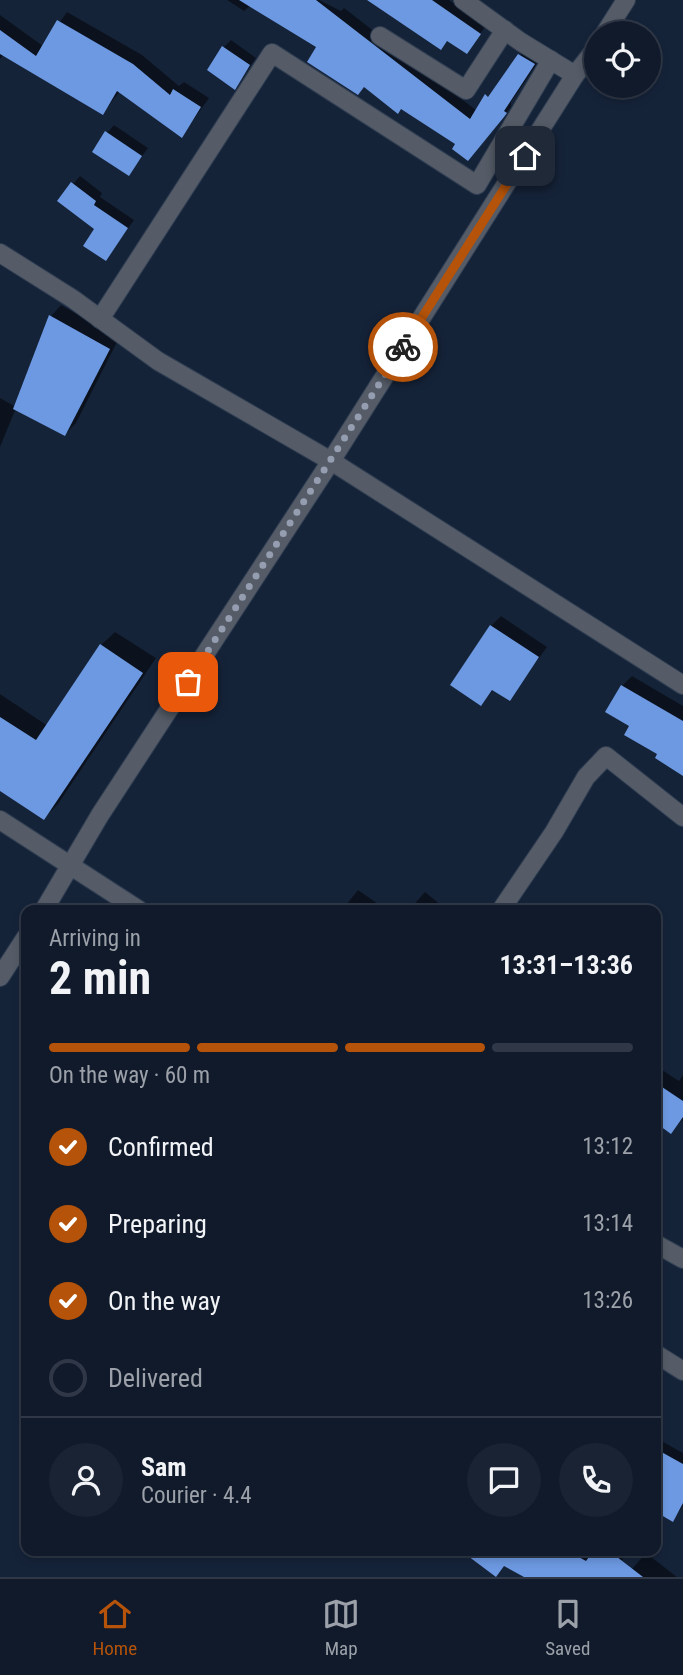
<!DOCTYPE html>
<meta charset="utf-8">
<style>
:root{--surface:#101a2b;--page:#192333;--text:#f1f3f6;--muted:#9ca1a9;--line:#303847;--accent:#b45309}
body{margin:0;font-family:"Roboto Condensed",sans-serif;background:var(--page);color:var(--text);height:100vh;display:flex;flex-direction:column;font-size:26px;white-space:nowrap}
*{box-sizing:border-box;margin:0}
p{font-size:23px;color:var(--muted)}
.icon{flex:none;width:38px;height:38px;fill:none;stroke:currentColor;stroke-width:2;stroke-linecap:round;stroke-linejoin:round}
.map{position:relative;flex:1;overflow:hidden}
.sheet{position:absolute;left:21px;top:905px;width:640px;height:651px;display:flex;flex-direction:column;background:var(--surface);border-radius:14px;box-shadow:0 4px 10px #0003,0 0 0 2px var(--line)}
.sheet>*{flex:none}
.buttons{position:absolute;left:584px;top:21px;display:grid;gap:14px}
.buttons a{display:grid;place-items:center;width:77px;height:77px;border-radius:50%;background:var(--surface);box-shadow:0 4px 10px #0003,0 0 0 2px var(--line);font-size:35px}
.pin{position:absolute;display:grid;place-items:center;width:60px;height:60px;color:#fff;margin:-30px;border-radius:14px;box-shadow:0 4px 10px #0006}
.courier{position:absolute;display:grid;place-items:center;width:70px;height:70px;margin:-35px;border:5px solid #b45309;border-radius:50%;background:#fff;color:#222;box-shadow:0 2px 9px #0007}
.head em{font-style:normal;font-weight:700}
.head div{display:flex;flex-direction:column-reverse}
.head{display:flex;align-items:center;justify-content:space-between;height:119px;padding:0 28px}
h1{font-size:46px;font-weight:700;line-height:52px}
.bar{display:grid;grid-template-columns:repeat(4,1fr);gap:10px 7px;align-content:center;height:84px;padding:0 28px}
.bar i{height:9px;border-radius:5px;background:var(--line)}
.bar .on{background:var(--accent)}
.bar p{grid-column:span 4}
.line{display:flex;align-items:center;gap:18px;padding:0 28px;border-top:2px solid var(--line)}
.line div{flex:1}
.round{display:grid;place-items:center;flex:none;width:74px;height:74px;border-radius:37px;background:var(--page)}
ol{padding:0 28px;list-style:none}
li{display:flex;align-items:center;gap:21px;height:77px}
li p{margin-inline-start:auto}
li .icon{padding:7px;border-radius:50%;background:var(--accent);color:#fff;stroke-width:4}
li:last-child{color:var(--muted)}
li i{width:38px;height:38px;border:4px solid var(--line);border-radius:50%}
.tabs{display:flex;justify-content:space-around;align-items:center;height:98px;border-top:2px solid var(--line);background:var(--surface);font-size:19px;color:var(--muted)}
.tabs a{display:grid;justify-items:center;gap:4px}
.tabs .on{color:var(--accent)}
.map>svg:first-child{display:block}
.shadow{fill:#0007}
.building{fill:#6d99e2}
.lines{fill:none;stroke-linecap:round;stroke-linejoin:round}
.minor-casing{stroke:#303e53;stroke-width:20}
.minor{stroke:#555c67;stroke-width:18}
.done{stroke:#949eb0;stroke-width:7;stroke-dasharray:0 12.6}
.route{stroke:#b45309;stroke-width:9}
</style>
<div class="map">
<svg width="683" height="1577" viewBox="0 0 683 1577">
<rect width="100%" height="100%" fill="#152339"/>
<!-- shadow -->
<g class="shadow">
<path d="M227,0H319L341,11L344,8L477,111L527,47L542,56L511,102V107L475,151L457,143L319,46L251,5L244,11Z"/>
<path d="M385,0H449L486,26L466,52L449,39L440,48Z"/>
<path d="M67,12L142,55L179,86L184,82L209,98L182,136L120,91L103,113L4,54L0,59V15L43,46Z"/>
<path d="M231,40L256,58L234,88L224,47Z"/>
<path d="M114,125L148,148L129,174L107,133Z"/>
<path d="M80,176L102,193L100,197L134,220L106,259L97,229L59,200Z"/>
<path d="M61,305L119,338L76,423L65,434L16,408L0,447V398L16,407L51,316Z"/>
<path d="M501,616L547,647L509,699L494,689L481,704L491,626Z"/>
<path d="M115,632L156,658L58,804L44,818L0,788V694L48,726L101,645Z"/>
<path d="M632,676L683,706V774L632,725L622,686Z"/>
<path d="M358,890L387,910H342Z"/>
<path d="M425,892L447,910H409Z"/>
<path d="M656,1066L679,1081L683,1075V1119L671,1131L660,1123L656,1129Z"/>
<path d="M656,1438L683,1453V1506L673,1519L656,1510Z"/>
<path d="M464,1550H585L593,1555L596,1550L627,1553L610,1577H527L505,1564Z"/>
<path d="M646,1553L677,1577H625Z"/>
</g>
<!-- building -->
<g class="building">
<path d="M239,0H316L470,119L485,94L488,97L518,54L535,64L504,111L507,113L504,117L468,161L452,149L455,144L401,109L398,114L364,87L358,95L307,62L316,47Z"/>
<path d="M367,0H432L481,34L467,54L447,41L441,50Z"/>
<path d="M57,20L133,64L170,95L173,89L201,107L182,138L117,91L103,115L0,54V30L36,56Z"/>
<path d="M222,46L250,65L235,90L207,70Z"/>
<path d="M105,131L142,156L129,176L92,152Z"/>
<path d="M71,182L96,201L94,205L128,228L106,261L83,246L94,229L57,201Z"/>
<path d="M49,315L110,349L65,436L13,409Z"/>
<path d="M490,625L539,657L510,701L492,690L481,706L450,685Z"/>
<path d="M100,644L143,673L44,820L0,791V717L36,740Z"/>
<path d="M621,685L683,721V776L655,758L657,754L624,735L629,726L605,712Z"/>
<path d="M656,1083L683,1101V1117L671,1134L656,1123Z"/>
<path d="M656,1449L683,1464V1503L673,1522L656,1512Z"/>
<path d="M460,1550H566L586,1561L594,1550H608L643,1577H524L504,1566L496,1577Z"/>
</g>
<g class="lines">
<defs>
<g id="minor">
<path d="M463,0L521,42L575,75"/>
<path d="M605,33L626,0"/>
<path d="M380,36L466,90L505,30"/>
<path d="M0,253L73,299L158,361L331,461L683,685"/>
<path d="M100,319L272,53L477,185L551,60"/>
<path d="M0,820L139,910"/>
<path d="M44,910L100,815L331,461L575,75L597,47"/>
<path d="M501,910L554,832L586,777L606,756L683,817"/>
<path d="M0,977L26,937"/>
<path d="M656,1244L683,1259"/>
<path d="M656,1354L683,1371"/>
</g>
</defs>
<!-- minor casing -->
<use href="#minor" class="minor-casing"/>
<!-- minor -->
<use href="#minor" class="minor"/>
</g>
<g class="lines">
<!-- done -->
<path class="done" d="M188,682L403,347"/>
<!-- route -->
<path class="route" d="M403,347L525,156"/>
</g>
</svg>
<div class="buttons">
<a><svg class="icon" aria-label="locate" viewBox="0 0 24 24"><circle cx="12" cy="12" r="6"/><path d="M12 2v4M12 18v4M2 12h4M18 12h4"/></svg></a>
</div>
<div class="pin" style="left:188px;top:682px;background:#ea580c"><svg class="icon" aria-label="bag" viewBox="0 0 24 24"><path d="M5 8h14l-1 12H6zM9 8a3 3 0 0 1 6 0"/></svg></div>
<div class="pin" style="left:525px;top:156px;background:#1f2937"><svg class="icon" aria-label="home" viewBox="0 0 24 24"><path d="M3 11l9-7 9 7M6 9v11h12V9"/></svg></div>
<div class="courier" style="left:403px;top:347px"><svg class="icon" aria-label="bike" viewBox="0 0 24 24"><circle cx="6" cy="16" r="4"/><circle cx="18" cy="16" r="4"/><path d="M6 16l4-8h5l3 8M10 8l3 8H6M13 5h3"/></svg></div>
<section class="sheet">
<div class="head"><div><h1>2 min</h1><p>Arriving in</p></div><em>13:31–13:36</em></div>
<div class="bar"><i class="on"></i><i class="on"></i><i class="on"></i><i></i><p>On the way · 60 m</p></div>
<ol>
<li><svg class="icon" aria-label="check" viewBox="0 0 24 24"><path d="M5 12l5 5 9-10"/></svg>Confirmed<p>13:12</p></li>
<li><svg class="icon" aria-label="check" viewBox="0 0 24 24"><path d="M5 12l5 5 9-10"/></svg>Preparing<p>13:14</p></li>
<li><svg class="icon" aria-label="check" viewBox="0 0 24 24"><path d="M5 12l5 5 9-10"/></svg>On the way<p>13:26</p></li>
<li><i></i>Delivered</li>
</ol>
<div class="line" style="height:126px"><a class="round"><svg class="icon" aria-label="person" viewBox="0 0 24 24"><circle cx="12" cy="8" r="4"/><path d="M4 21q1-7 8-7t8 7"/></svg></a><div><b>Sam</b><p>Courier · 4.4</p></div><a class="round"><svg class="icon" aria-label="chat" viewBox="0 0 24 24"><path d="M4 5h16v11H9l-5 4z"/></svg></a><a class="round"><svg class="icon" aria-label="phone" viewBox="0 0 24 24"><path d="M5 4h4l2 5-3 2q2 4 5 5l2-3 5 2v4C11 20 4 13 5 4z"/></svg></a></div>
</section>
</div>
<nav class="tabs">
<a class="on"><svg class="icon" aria-label="home" viewBox="0 0 24 24"><path d="M3 11l9-7 9 7M6 9v11h12V9"/></svg>Home</a>
<a><svg class="icon" aria-label="map" viewBox="0 0 24 24"><path d="M3 6l6-2 6 2 6-2v14l-6 2-6-2-6 2zM9 4v14M15 6v14"/></svg>Map</a>
<a><svg class="icon" aria-label="saved" viewBox="0 0 24 24"><path d="M7 4h10v16l-5-4-5 4z"/></svg>Saved</a>
</nav>
